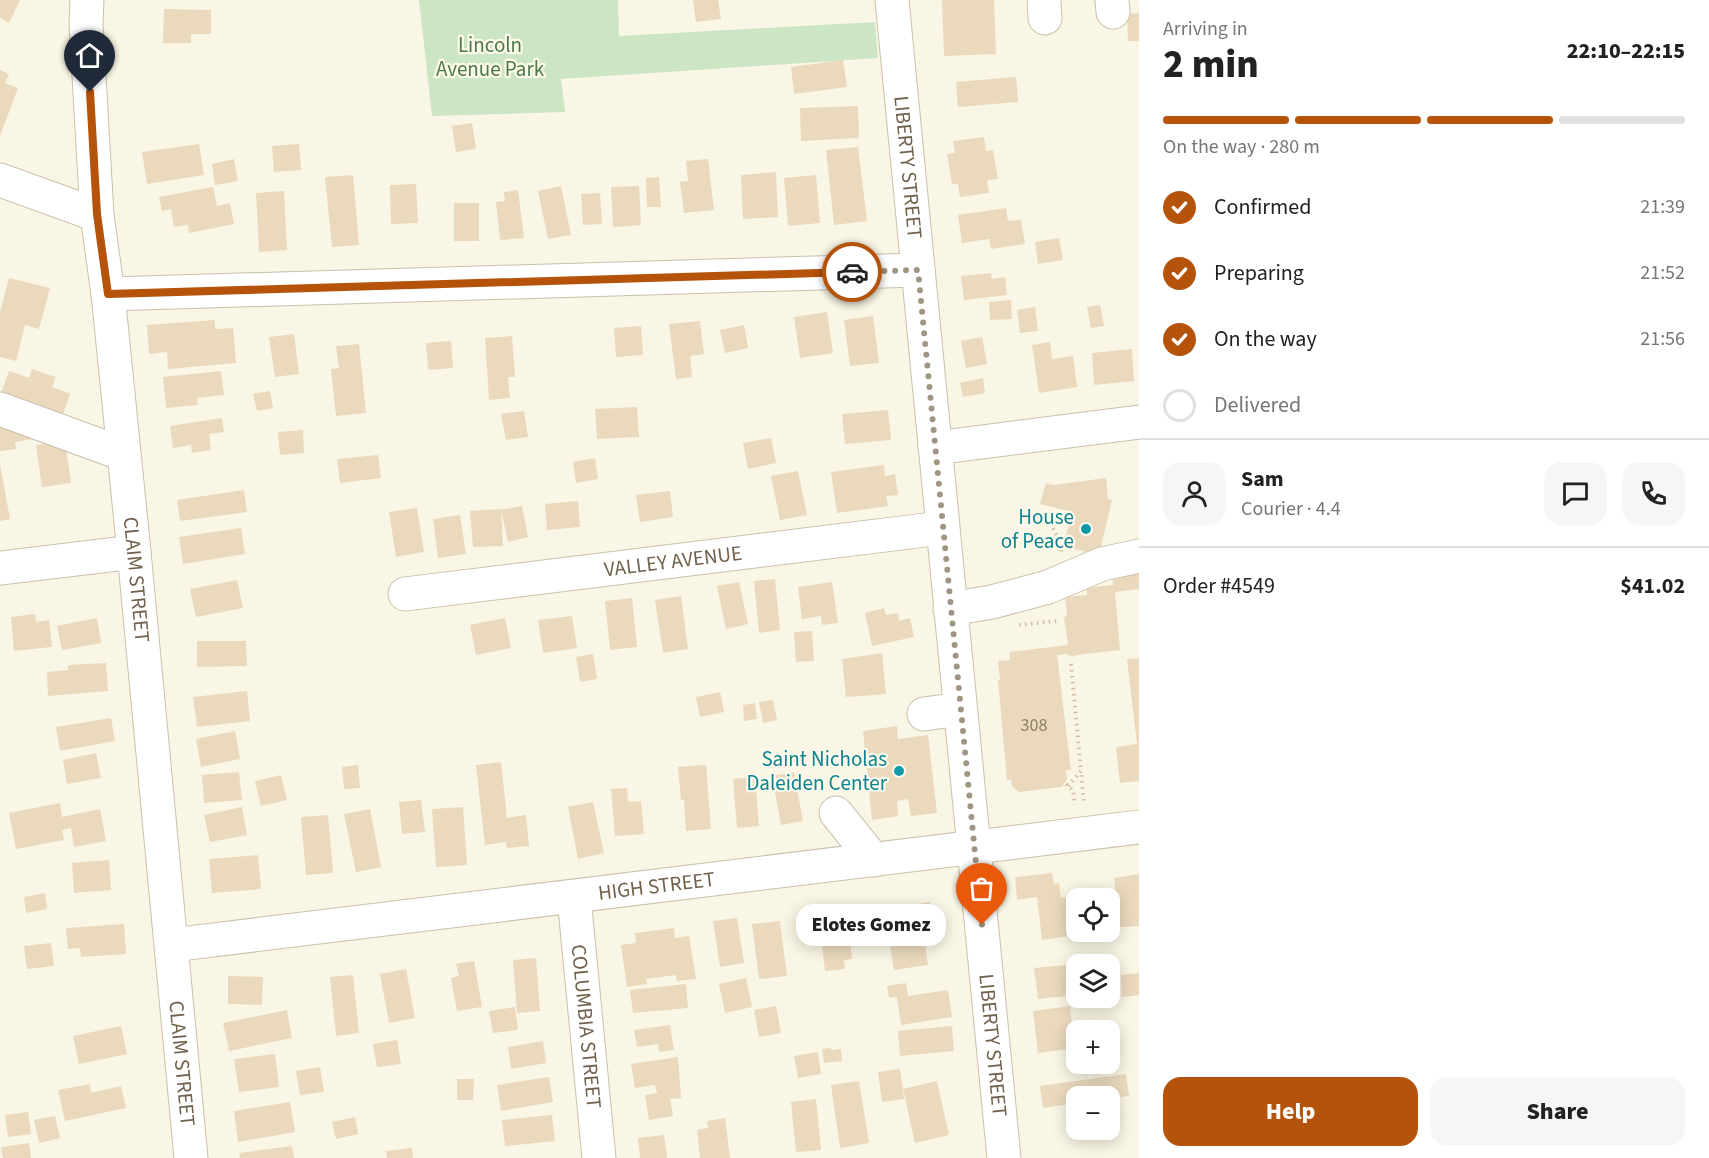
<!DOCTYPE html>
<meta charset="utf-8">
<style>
:root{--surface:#fff;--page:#f6f6f6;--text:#222;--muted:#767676;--line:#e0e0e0;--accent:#b45309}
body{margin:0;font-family:"Source Sans 3",sans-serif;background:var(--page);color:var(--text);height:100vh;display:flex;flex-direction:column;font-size:22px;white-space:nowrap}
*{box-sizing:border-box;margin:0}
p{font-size:20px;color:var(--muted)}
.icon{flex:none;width:33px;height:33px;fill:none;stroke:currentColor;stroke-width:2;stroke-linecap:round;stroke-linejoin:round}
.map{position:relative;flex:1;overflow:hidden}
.side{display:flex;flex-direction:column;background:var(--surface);width:570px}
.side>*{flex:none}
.buttons{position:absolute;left:1066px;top:888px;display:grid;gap:12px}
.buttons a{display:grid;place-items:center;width:54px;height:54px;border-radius:12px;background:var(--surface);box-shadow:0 3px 15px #0003;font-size:30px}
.pin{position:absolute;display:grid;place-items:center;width:51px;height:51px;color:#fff;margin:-62px -26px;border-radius:50% 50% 50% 0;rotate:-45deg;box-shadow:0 0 6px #0007}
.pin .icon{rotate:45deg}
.courier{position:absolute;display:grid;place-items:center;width:60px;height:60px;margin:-30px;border:4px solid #b45309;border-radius:50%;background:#fff;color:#222;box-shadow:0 2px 8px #0007}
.bubble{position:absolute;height:42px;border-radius:18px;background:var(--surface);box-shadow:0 3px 15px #0003;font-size:20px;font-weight:800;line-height:42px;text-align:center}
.head em{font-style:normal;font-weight:800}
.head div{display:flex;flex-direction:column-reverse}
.head{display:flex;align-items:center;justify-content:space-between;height:102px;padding:0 24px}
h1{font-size:39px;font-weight:800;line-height:45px}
.bar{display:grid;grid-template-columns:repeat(4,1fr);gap:9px 6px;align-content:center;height:72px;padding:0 24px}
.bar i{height:8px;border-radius:4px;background:var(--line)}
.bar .current{background:var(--accent)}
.bar p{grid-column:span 4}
.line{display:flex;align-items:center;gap:15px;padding:0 24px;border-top:2px solid var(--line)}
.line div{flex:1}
.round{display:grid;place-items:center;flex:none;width:63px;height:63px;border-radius:18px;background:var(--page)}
ol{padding:0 24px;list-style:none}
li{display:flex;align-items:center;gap:18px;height:66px}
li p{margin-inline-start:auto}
li .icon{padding:6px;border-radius:50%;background:var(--accent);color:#fff;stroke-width:4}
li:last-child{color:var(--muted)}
li i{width:33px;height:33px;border:3px solid var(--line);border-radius:50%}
.primary-button{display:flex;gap:12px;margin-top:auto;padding:12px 24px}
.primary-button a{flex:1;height:69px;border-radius:18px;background:var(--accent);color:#fff;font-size:24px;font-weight:800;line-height:69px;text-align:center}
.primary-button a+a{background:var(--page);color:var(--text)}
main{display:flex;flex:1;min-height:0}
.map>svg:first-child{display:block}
.green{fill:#cce6c5}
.building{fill:#ead9bd}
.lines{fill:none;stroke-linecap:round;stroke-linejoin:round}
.minor-casing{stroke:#cac0ac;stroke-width:35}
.path{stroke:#d1bea3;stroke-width:4;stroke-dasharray:1.5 4.5;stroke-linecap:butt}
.minor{stroke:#fff;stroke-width:33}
.done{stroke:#a09582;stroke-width:6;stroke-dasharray:0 10.8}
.route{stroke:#b45309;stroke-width:8}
.culture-dot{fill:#0f9aa8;stroke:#fdfaeb;stroke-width:2}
.labels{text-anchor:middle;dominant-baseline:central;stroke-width:4.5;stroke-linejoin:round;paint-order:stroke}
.number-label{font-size:18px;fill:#8e7f69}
.park-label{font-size:21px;fill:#4d7a49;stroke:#fdfaeb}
.street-label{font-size:21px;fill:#70614d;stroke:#fdfaeb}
.culture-label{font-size:21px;fill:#0d838f;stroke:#fdfaeb;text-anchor:end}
</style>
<main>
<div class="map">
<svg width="1139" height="1158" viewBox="0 0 1139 1158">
<rect width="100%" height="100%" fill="#faf6e5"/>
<!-- green -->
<path class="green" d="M419,0H618L619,36L875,22L878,58L561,79L565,112L432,116Z"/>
<!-- building -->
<g class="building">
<path d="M0,0H20L9,23L0,18Z"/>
<path d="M693,0H718L721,19L696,22Z"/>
<path d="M942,0H994L996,54L944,56Z"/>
<path d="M164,9L211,10V34H191V43H163Z"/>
<path d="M1139,13V41H1128L1127,14Z"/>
<path d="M843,60L847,87L794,94L791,67Z"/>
<path d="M0,70L9,74L5,83L18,88L0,136Z"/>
<path d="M1016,77L1018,102L958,107L956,82Z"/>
<path d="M858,106L859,138L801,141L800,108Z"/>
<path d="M472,123L476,149L456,152L452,126Z"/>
<path d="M984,137L986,151L993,150L998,179L987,180L989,193L960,197L958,184H952L947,154L955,153L953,141Z"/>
<path d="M199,144L204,175L147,184L142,152Z"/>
<path d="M299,144L301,170L274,172L272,146Z"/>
<path d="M858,147L867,221L834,225L826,150Z"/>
<path d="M234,159L238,181L215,185L212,164Z"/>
<path d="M708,159L714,210L684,213L680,182L688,181L686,161Z"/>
<path d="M776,172L778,217L743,219L741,175Z"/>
<path d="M353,175L359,245L332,247L325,177Z"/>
<path d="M816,175L820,223L788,226L784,178Z"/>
<path d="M659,177L661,207H647L646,178Z"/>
<path d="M416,184L418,223L391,224L390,185Z"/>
<path d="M561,186L571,235L548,239L538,191Z"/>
<path d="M639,186L641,225L613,227L611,187Z"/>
<path d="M213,187L217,206L230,203L234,224L189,233L188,225L174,227L171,209L162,211L159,197Z"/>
<path d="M518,190L524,238L500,240L496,202L505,201L504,192Z"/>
<path d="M284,191L287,250L259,252L256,193Z"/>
<path d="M600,193L602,224L583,225L581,194Z"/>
<rect x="454" y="203" width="25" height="38"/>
<path d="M1006,208L1008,221L1021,220L1025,244L991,249L989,239L962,243L958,215Z"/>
<path d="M1059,238L1063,260L1038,264L1035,242Z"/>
<path d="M991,273L992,279L1005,277L1007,295L964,300L961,276Z"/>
<path d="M9,278L50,288L39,329L25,325L16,361L0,357V312Z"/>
<path d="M1011,300L1012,319L990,320L989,302Z"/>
<path d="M1100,305L1104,326L1091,328L1087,307Z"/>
<path d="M1035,307L1038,331L1020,333L1017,310Z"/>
<path d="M827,312L833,353L800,358L794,317Z"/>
<path d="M873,316L879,363L850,366L844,320Z"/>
<path d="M215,320V329L233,328L236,363L168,369L167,352L149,354L147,325Z"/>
<path d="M700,321L704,354L690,356L692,377L676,379L669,324Z"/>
<path d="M744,325L748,348L725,353L720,330Z"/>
<path d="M641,326L643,355L616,357L614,328Z"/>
<path d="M294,334L299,374L275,377L269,337Z"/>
<path d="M512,336L515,377H508L510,398L489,400L485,338Z"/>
<path d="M982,337L987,364L966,368L961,341Z"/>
<path d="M451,341L453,368L428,370L426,343Z"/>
<path d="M1050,342L1052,359L1073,356L1077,387L1039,393L1032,345Z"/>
<path d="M359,344L366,413L336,416L331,369L339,368L336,346Z"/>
<path d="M1132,349L1134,381L1094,385L1092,353Z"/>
<path d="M32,369L56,377L52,387L70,394L61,420L0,396L9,371L29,378Z"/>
<path d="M221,371L224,395L197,398L198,405L166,408L163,377Z"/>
<path d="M983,378L985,393L963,397L960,383Z"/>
<path d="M270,391L273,408L257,411L253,394Z"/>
<path d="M637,407L639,437L597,439L595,409Z"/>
<path d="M888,410L891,440L845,444L842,414Z"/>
<path d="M524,411L528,437L506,440L501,414Z"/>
<path d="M222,418L224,432L209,434L211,450L192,453L191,445L173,448L170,426Z"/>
<path d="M32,423L34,439L15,442L16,449L0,451V428Z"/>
<path d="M303,430L304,453L280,455L278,432Z"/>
<path d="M771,438L776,463L748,469L743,443Z"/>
<path d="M65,441L71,483L42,487L36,445Z"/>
<path d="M378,455L381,478L340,483L337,459Z"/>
<path d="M595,458L598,479L576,483L573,462Z"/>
<path d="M0,464L10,519L0,521Z"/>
<path d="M884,465L885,476L895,474L898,495L886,496L888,506L837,513L831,472Z"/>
<path d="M798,471L807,515L780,520L771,476Z"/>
<path d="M1106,478L1108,499L1112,500L1099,555L1063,546L1072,512L1040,504L1046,483L1054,485Z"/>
<path d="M244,490L247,512L180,521L177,500Z"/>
<path d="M670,491L673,517L640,522L636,495Z"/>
<path d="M578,501L580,527L547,530L545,504Z"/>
<path d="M522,506L528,537L508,542L501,510Z"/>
<path d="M417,508L424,552L396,557L389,512Z"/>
<path d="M501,509L503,546L473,547L470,511Z"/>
<path d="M460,515L466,554L438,558L433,519Z"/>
<path d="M241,528L245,554L183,564L179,537Z"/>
<path d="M1139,565V589L1115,592L1120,650L1076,655L1072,657L1067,654L1057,655L1071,770H1066L1067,779L1062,787L1019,792L1012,786L1011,780H1007L998,680H1000L998,661L1010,660V652L1068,645L1064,617L1067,616L1065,597L1087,595L1086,588L1113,585L1112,569Z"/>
<path d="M775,579L780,630L759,633L754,581Z"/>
<path d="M237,580L243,608L196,617L190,589Z"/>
<path d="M739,582L748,624L726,629L717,586Z"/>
<path d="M832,582L838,623L822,625L821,616L802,619L798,587Z"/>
<path d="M681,596L688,649L663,653L655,600Z"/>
<path d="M632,598L637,647L610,650L605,601Z"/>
<path d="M884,608L886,615L898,613L899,621L910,618L914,637L872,646L865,613Z"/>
<path d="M35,614L36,622L49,620L52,647L14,651L11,617Z"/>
<path d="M572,616L577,648L543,653L538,620Z"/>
<path d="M97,618L101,643L62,650L57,626Z"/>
<path d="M505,618L511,648L476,655L470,625Z"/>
<path d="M812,631L814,661L796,662L794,632Z"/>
<path d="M197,641H246L247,666L197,667Z"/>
<path d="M882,653L886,694L846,697L842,659Z"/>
<path d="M593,654L597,679L580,682L576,657Z"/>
<path d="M1139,658V781L1120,783L1116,747L1137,744L1127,659Z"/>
<path d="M106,663L108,691L48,696L47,672L68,670V665Z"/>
<path d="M247,691L250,721L197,727L193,697Z"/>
<path d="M720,692L724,712L700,717L696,697Z"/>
<path d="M773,700L777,720L763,723L759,702Z"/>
<path d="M755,703L757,719L744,721L743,705Z"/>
<path d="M111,718L115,741L60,751L56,727Z"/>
<path d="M897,726L898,739L928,735L937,813L911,816L908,799L897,801L898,816L872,820L863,731Z"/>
<path d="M235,731L240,759L201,767L196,739Z"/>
<path d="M96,753L101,778L67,784L63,760Z"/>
<path d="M501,762L507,818L526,815L529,846L507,848L506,842L485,845L476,765Z"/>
<path d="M358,765L360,788L344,789L342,767Z"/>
<path d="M706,765L711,829L686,831L684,800H681L678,767Z"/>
<path d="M239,772L242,800L204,803L202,775Z"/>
<path d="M794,772L803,821L781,825L772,776Z"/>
<path d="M281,775L287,800L261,806L255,781Z"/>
<path d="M755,777L759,826L737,828L733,779Z"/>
<path d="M627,788L628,802L641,801L644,834L615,836L611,789Z"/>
<path d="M421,800L425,832L402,834L399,802Z"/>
<path d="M593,802L604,853L578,859L568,807Z"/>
<path d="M60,803L62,817L100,809L106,841L74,847L71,828L62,830L64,840L16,849L9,813Z"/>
<path d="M242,807L247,835L210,842L204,815Z"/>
<path d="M463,807L467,865L436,867L432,809Z"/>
<path d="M370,809L381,867L356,872L344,814Z"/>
<path d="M328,815L333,873L306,875L301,817Z"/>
<path d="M258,855L261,889L212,893L209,859Z"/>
<path d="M109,860L111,890L74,893L72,863Z"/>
<path d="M1052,873L1054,884L1059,883L1061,898L1072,896L1077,935L1042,940L1037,897L1017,900L1015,877Z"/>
<path d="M1139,874V926L1110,928V903L1117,902L1114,878Z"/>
<path d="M45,893L47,909L26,913L24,897Z"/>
<path d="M930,902L936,936L924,937L928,965L894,970L884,909Z"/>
<path d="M847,906L852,959L844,960L845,969L825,971L818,909Z"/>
<path d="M737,918L744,963L720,967L713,921Z"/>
<path d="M780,921L787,976L759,979L752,924Z"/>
<path d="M124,924L126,954L81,957L80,948L68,949L66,928Z"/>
<path d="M674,928L675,938L689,936L696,979L677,981L676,975L646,979L647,984L627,987L621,945L636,943L635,933Z"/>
<path d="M51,943L54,966L27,969L24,946Z"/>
<path d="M536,958L540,1011L517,1013L513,960Z"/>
<path d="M474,961L482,1007L457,1011L451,978L459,976L456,964Z"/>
<path d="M1077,964V995L1038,999L1034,968Z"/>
<path d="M406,969L415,1018L389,1023L380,974Z"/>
<path d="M1139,973V995L1122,997L1121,975Z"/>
<path d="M353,975L359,1033L336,1036L330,977Z"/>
<path d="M228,976L263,977L262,1005L228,1004Z"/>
<path d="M746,978L752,1007L725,1013L719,984Z"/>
<path d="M906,983L908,996L948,990L952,1017L901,1025L897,997L889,998L887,986Z"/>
<path d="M686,984L688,1008L633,1013L630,990Z"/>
<path d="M776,1006L781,1033L759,1037L754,1010Z"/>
<path d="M1070,1006L1072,1027L1079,1026L1077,1048L1038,1053L1033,1011Z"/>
<path d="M515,1007L518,1030L493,1033L489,1011Z"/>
<path d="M287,1010L292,1038L229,1051L223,1023Z"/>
<path d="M670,1025L674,1050L659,1052L658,1044L637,1047L634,1030Z"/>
<path d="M121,1026L127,1054L79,1064L73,1036Z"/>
<path d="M952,1026L954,1051L900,1056L898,1031Z"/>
<path d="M397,1040L401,1064L377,1067L373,1044Z"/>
<path d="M543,1041L546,1063L511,1069L508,1047Z"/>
<path d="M831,1048V1050L841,1049L842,1061L824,1063L822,1049Z"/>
<path d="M818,1052L821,1074L798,1078L794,1056Z"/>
<path d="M275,1054L279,1087L239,1092L234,1059Z"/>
<path d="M678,1057L681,1098L670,1099L673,1116L649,1120L645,1095L657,1093L655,1085L635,1088L631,1064Z"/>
<path d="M320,1067L324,1092L300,1095L296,1071Z"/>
<path d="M900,1069L904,1099L882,1102L878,1072Z"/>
<path d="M1126,1074L1129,1096L1110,1099V1096H1077V1103L1043,1108L1040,1086Z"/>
<path d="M549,1077L553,1102L501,1111L497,1085Z"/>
<path d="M457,1079H474L473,1100H457Z"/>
<path d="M859,1081L869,1143L840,1148L831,1085Z"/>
<path d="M937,1081L949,1135L915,1143L903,1089Z"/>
<path d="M90,1084L91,1093L121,1086L126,1108L65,1121L58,1090Z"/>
<path d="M816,1099L821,1150L796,1152L791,1102Z"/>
<path d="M290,1102L295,1132L238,1142L234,1111Z"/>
<path d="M28,1112L31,1134L8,1137L5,1115Z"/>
<path d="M552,1115L555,1141L505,1146L502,1120Z"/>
<path d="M55,1116L60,1138L39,1143L34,1120Z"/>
<path d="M355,1117L358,1134L336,1139L332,1122Z"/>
<path d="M725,1118L730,1158H700L697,1130L708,1128L707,1121Z"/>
<path d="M664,1135L667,1158H640L638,1138Z"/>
<path d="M29,1143L31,1158H3L1,1147Z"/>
<path d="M292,1146L294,1158H240L239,1153Z"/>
<path d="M412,1148L413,1158H387L386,1151Z"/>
</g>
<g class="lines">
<defs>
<g id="minor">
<path id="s1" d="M87,0L86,24L97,215L108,294L134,552L191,1158"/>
<path id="s2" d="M892,0L1004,1158"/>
<path d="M1044,0L1045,18"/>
<path d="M1112,0L1113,12"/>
<path d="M0,180L97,215"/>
<path d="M108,294L918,270"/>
<path d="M0,409L123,454"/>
<path d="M935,448L1139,422"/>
<path d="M0,568L134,552"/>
<path id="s3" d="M405,594L942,528"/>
<path d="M950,609L992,602L1048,587L1102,564L1139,556"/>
<path d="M924,714L960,709"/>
<path d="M836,813L874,860"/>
<path id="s4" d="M574,897L599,1158"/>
<path id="s5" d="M172,945L1139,827"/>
</g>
</defs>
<!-- minor casing -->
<use href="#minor" class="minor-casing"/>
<!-- path -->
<g class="path">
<path d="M1050,523L1062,545L1061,552"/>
<path d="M1019,625L1057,621"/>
<path d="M1071,664L1081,771"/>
<path d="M1066,784L1073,790L1075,805"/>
<path d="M1068,786L1081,771L1084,804"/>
</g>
<!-- minor -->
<use href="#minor" class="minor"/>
</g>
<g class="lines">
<!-- done -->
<path class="done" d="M852,272L918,270L982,925"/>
<!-- route -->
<path class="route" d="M90,92L97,214L108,294L852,272"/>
</g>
<!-- markers -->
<g class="culture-dot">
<circle cx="1086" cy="529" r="6"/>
<circle cx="899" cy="771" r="6"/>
</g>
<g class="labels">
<!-- number labels -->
<g class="number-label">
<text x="1034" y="725">308</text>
</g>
<!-- park labels -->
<g class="park-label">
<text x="490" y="45">Lincoln<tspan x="490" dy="24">Avenue Park</tspan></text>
</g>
<!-- street labels -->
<g class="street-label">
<text stroke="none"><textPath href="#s2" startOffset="168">LIBERTY STREET</textPath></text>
<text stroke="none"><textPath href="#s3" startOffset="270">VALLEY AVENUE</textPath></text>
<text stroke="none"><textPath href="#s1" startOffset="582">CLAIM STREET</textPath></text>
<text stroke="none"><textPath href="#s5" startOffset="488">HIGH STREET</textPath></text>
<text stroke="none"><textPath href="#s4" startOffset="130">COLUMBIA STREET</textPath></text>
<text stroke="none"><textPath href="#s2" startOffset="1050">LIBERTY STREET</textPath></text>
<text stroke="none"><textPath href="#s1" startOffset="1068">CLAIM STREET</textPath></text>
</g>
<!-- culture labels -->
<g class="culture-label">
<text x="1074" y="517">House<tspan x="1074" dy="24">of Peace</tspan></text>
<text x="887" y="759">Saint Nicholas<tspan x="887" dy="24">Daleiden Center</tspan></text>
</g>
</g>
</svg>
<div class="buttons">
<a><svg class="icon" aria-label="locate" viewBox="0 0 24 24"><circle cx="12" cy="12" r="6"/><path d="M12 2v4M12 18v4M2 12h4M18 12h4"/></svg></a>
<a><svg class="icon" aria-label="layers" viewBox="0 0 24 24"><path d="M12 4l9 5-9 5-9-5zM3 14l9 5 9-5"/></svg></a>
<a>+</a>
<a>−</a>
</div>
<div class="pin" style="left:982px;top:925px;background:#ea580c"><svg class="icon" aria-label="bag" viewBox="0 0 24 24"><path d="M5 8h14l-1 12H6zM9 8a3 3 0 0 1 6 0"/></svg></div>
<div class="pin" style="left:90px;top:92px;background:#1f2937"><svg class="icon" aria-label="home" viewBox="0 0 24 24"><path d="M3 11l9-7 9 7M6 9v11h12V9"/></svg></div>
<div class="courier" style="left:852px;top:272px"><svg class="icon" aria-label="car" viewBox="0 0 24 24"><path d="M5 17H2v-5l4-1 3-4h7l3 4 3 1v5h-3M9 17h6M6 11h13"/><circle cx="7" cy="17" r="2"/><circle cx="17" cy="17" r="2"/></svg></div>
<div class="bubble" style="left:796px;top:904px;width:150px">Elotes Gomez</div>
</div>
<section class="side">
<div class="head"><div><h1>2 min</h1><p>Arriving in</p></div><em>22:10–22:15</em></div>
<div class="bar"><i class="current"></i><i class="current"></i><i class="current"></i><i></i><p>On the way · 280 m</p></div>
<ol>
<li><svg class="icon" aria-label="check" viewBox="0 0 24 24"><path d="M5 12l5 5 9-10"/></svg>Confirmed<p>21:39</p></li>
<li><svg class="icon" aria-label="check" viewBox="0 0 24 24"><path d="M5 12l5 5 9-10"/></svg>Preparing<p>21:52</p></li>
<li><svg class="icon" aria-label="check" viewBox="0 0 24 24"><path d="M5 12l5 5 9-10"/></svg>On the way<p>21:56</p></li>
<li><i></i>Delivered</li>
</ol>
<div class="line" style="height:108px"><a class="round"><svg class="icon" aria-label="person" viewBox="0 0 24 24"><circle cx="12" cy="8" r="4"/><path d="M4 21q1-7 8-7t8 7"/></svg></a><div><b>Sam</b><p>Courier · 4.4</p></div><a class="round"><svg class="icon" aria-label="chat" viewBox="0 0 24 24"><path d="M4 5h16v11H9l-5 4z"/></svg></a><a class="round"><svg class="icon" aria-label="phone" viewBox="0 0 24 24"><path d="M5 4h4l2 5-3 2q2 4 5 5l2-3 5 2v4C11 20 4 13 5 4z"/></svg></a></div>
<div class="line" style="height:78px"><div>Order #4549</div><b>$41.02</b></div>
<div class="primary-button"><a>Help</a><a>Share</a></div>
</section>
</main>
